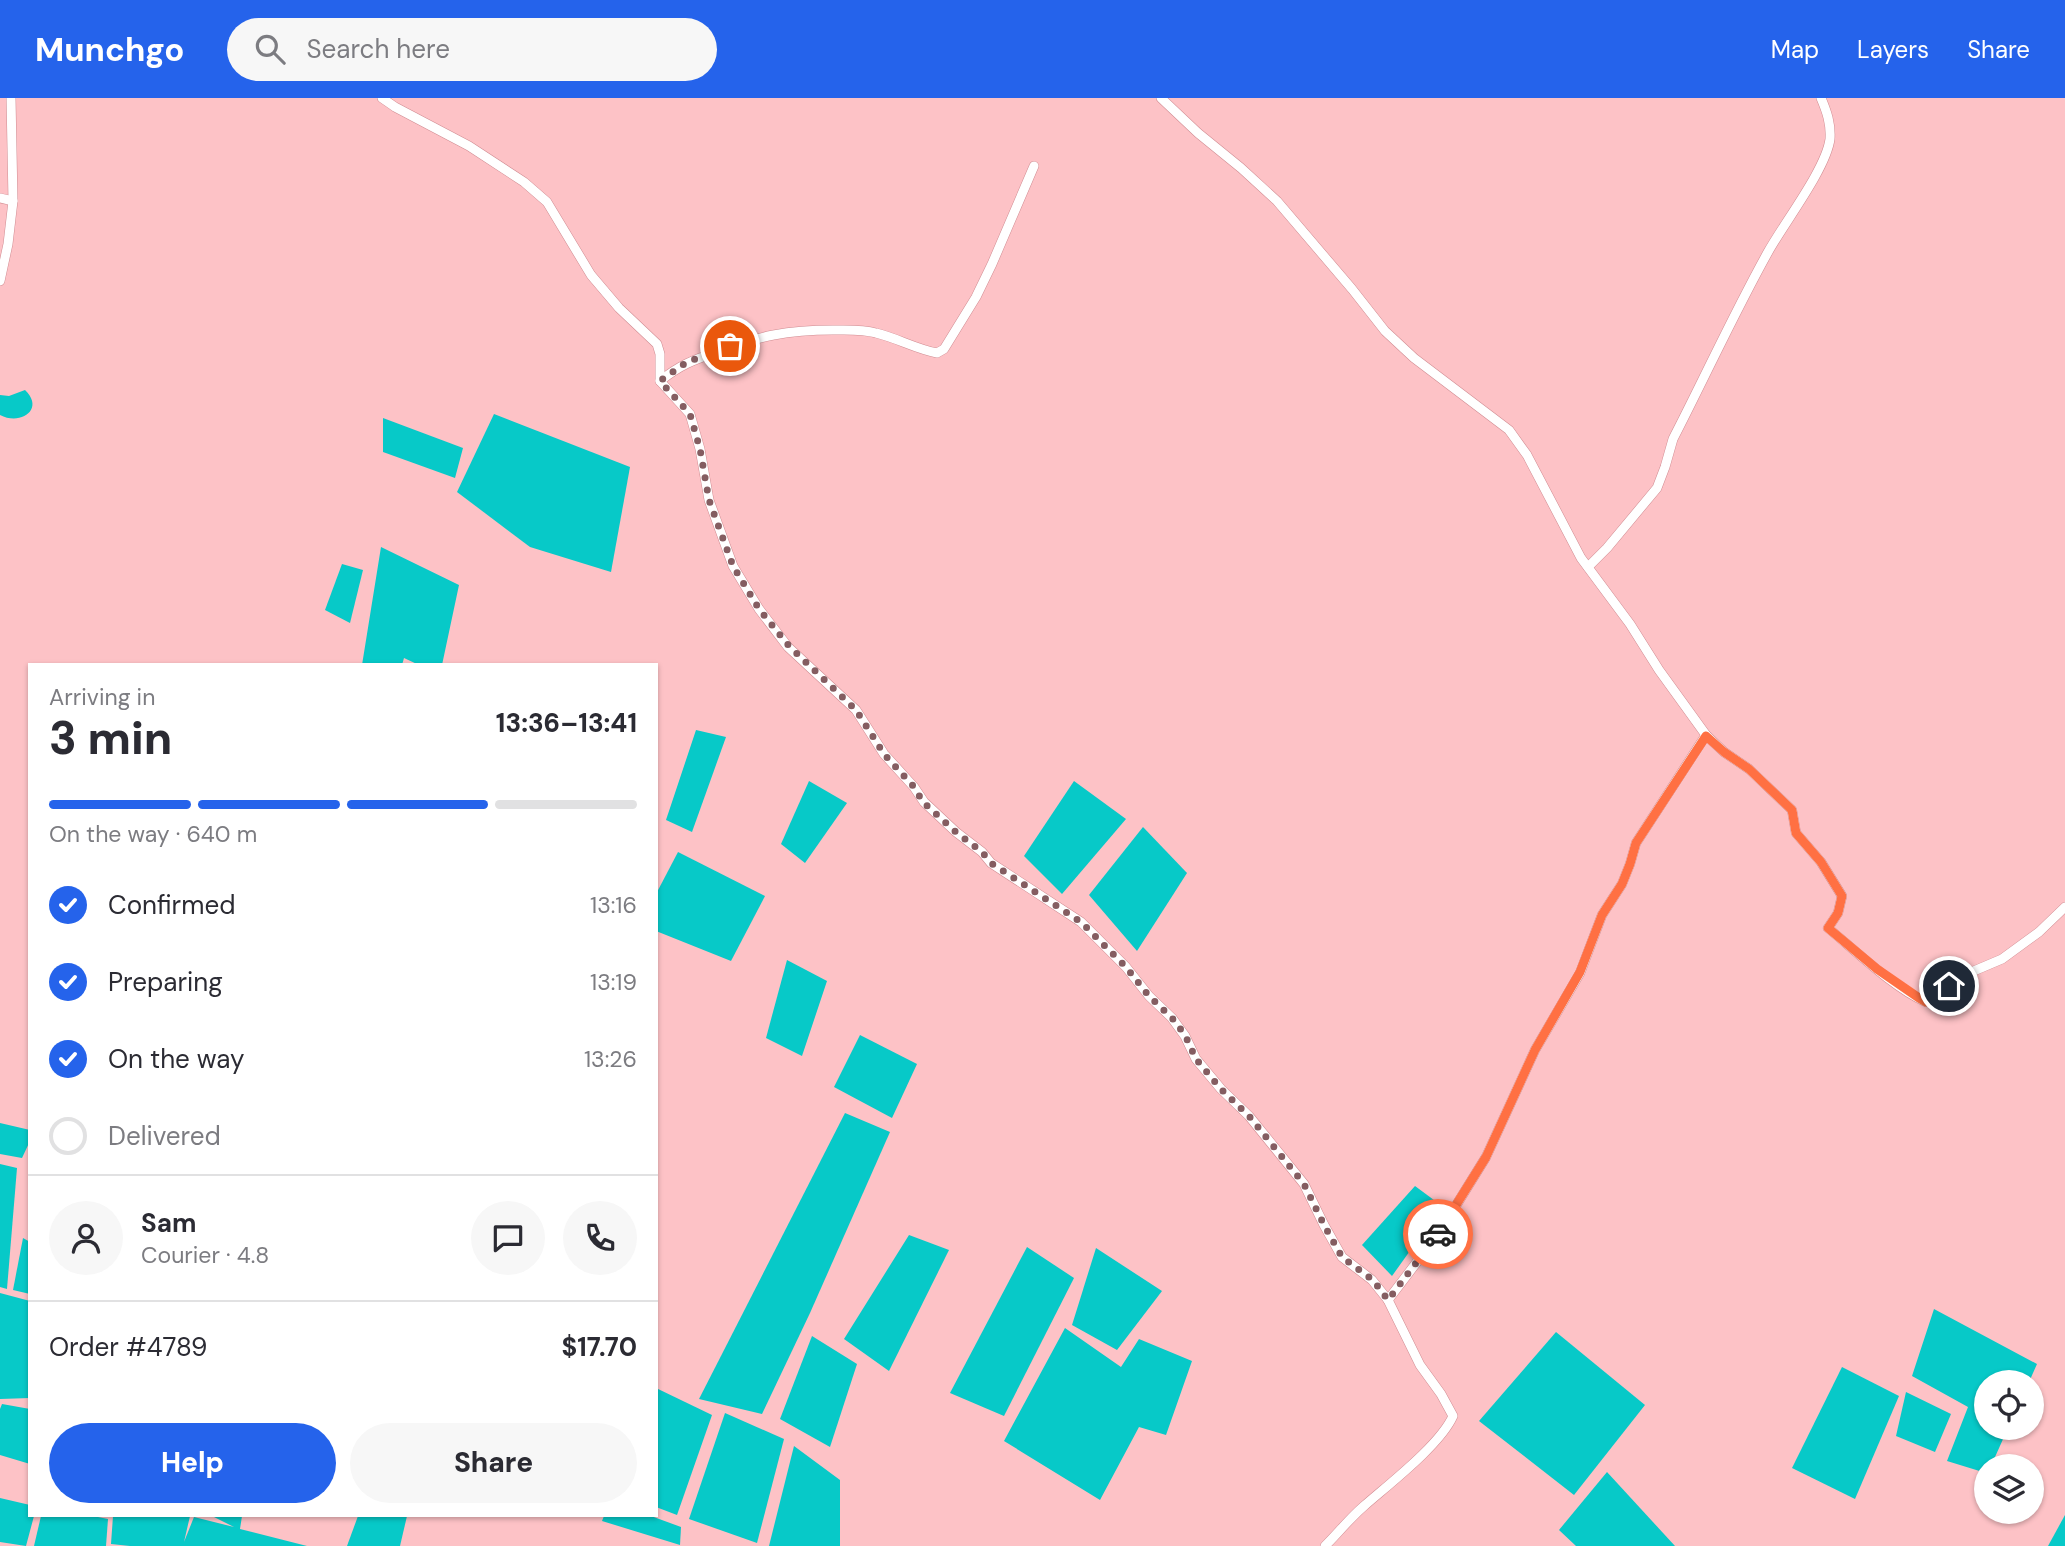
<!DOCTYPE html>
<meta charset="utf-8">
<style>
:root{--surface:#fff;--page:#f7f7f7;--text:#2b2b33;--muted:#7c7c81;--line:#e1e1e2;--accent:#2563eb}
body{margin:0;font-family:"DM Sans",sans-serif;background:var(--page);color:var(--text);height:100vh;display:flex;flex-direction:column;font-size:26px;white-space:nowrap}
*{box-sizing:border-box;margin:0}
p{font-size:23px;color:var(--muted)}
.icon{flex:none;width:38px;height:38px;fill:none;stroke:currentColor;stroke-width:2;stroke-linecap:round;stroke-linejoin:round}
.map{position:relative;flex:1;overflow:hidden}
.drawer{position:absolute;left:28px;top:565px;width:630px;height:854px;display:flex;flex-direction:column;background:var(--surface);border-radius:0px;box-shadow:0 2px 5px #0004}
.drawer>*{flex:none}
.controls{position:absolute;left:1974px;top:1272px;display:grid;gap:14px}
.controls a{display:grid;place-items:center;width:70px;height:70px;border-radius:50%;background:var(--surface);box-shadow:0 2px 5px #0004;font-size:35px}
.pin{position:absolute;display:grid;place-items:center;width:60px;height:60px;color:#fff;margin:-30px;border:4px solid #fff;border-radius:50%;box-shadow:0 2px 7px #0007}
.courier{position:absolute;display:grid;place-items:center;width:70px;height:70px;margin:-35px;border:5px solid #ff7043;border-radius:50%;background:#fff;color:#222;box-shadow:0 2px 9px #0007}
.headline em{font-style:normal;font-weight:800}
.headline div{display:flex;flex-direction:column-reverse}
.headline{display:flex;align-items:center;justify-content:space-between;height:119px;padding:0 21px}
h1{font-size:46px;font-weight:800;line-height:52px}
.bar{display:grid;grid-template-columns:repeat(4,1fr);gap:10px 7px;align-content:center;height:84px;padding:0 21px}
.bar i{height:9px;border-radius:5px;background:var(--line)}
.bar .on{background:var(--accent)}
.bar p{grid-column:span 4}
.line{display:flex;align-items:center;gap:18px;padding:0 21px;border-top:2px solid var(--line)}
.line div{flex:1}
.round{display:grid;place-items:center;flex:none;width:74px;height:74px;border-radius:37px;background:var(--page)}
ol{padding:0 21px;list-style:none}
li{display:flex;align-items:center;gap:21px;height:77px}
li p{margin-inline-start:auto}
li .icon{padding:7px;border-radius:50%;background:var(--accent);color:#fff;stroke-width:4}
li:last-child{color:var(--muted)}
li i{width:38px;height:38px;border:4px solid var(--line);border-radius:50%}
.button{display:flex;gap:14px;margin-top:auto;padding:14px 21px}
.button a{flex:1;height:80px;border-radius:42px;background:var(--accent);color:#fff;font-size:28px;font-weight:800;line-height:80px;text-align:center}
.button a+a{background:var(--page);color:var(--text)}
header{display:flex;align-items:center;gap:42px;box-sizing:border-box;height:98px;padding:0 35px;background:var(--accent);color:#fff}
header strong{font-size:33px}
nav{display:flex;gap:38px;margin-inline-start:auto;font-size:24px}
.search{width:490px;height:63px;background:var(--page);display:flex;align-items:center;gap:18px;box-sizing:border-box;padding:0 24px;border-radius:38px;color:var(--muted);font-size:26px}
.map>svg:first-child{display:block}
.water{fill:#07c9c8}
.lines{fill:none;stroke-linecap:round;stroke-linejoin:round}
.minor-casing{stroke:#d08b91;stroke-width:10}
.minor{stroke:#fff;stroke-width:9}
.done{stroke:#845d61;stroke-width:7;stroke-dasharray:0 12.6}
.route{stroke:#ff7043;stroke-width:9}
</style>
<header>
<strong>Munchgo</strong>
<div class="search"><svg class="icon" aria-label="search" viewBox="0 0 24 24"><circle cx="10" cy="10" r="6"/><path d="M15 15l6 6"/></svg>Search here</div>
<nav><a>Map</a><a>Layers</a><a>Share</a></nav>
</header>
<div class="map">
<svg width="2065" height="1448" viewBox="0 0 2065 1448">
<rect width="100%" height="100%" fill="#fdc2c6"/>
<!-- water -->
<g class="water">
<path d="M25,292C45,311 21,328 0,317V297L9,298Z"/>
<path d="M494,316L630,369L611,474L530,449L457,394Z"/>
<path d="M383,320L463,350L455,380L383,354Z"/>
<path d="M381,449L459,487L442,567H419L404,560L402,567H362Z"/>
<path d="M342,466L363,472L350,525L325,512Z"/>
<path d="M696,632L726,639L692,734L666,722Z"/>
<path d="M809,683L847,705L805,765L781,746Z"/>
<path d="M1074,683L1126,721L1062,796L1024,758Z"/>
<path d="M1143,729L1187,775L1137,853L1089,797Z"/>
<path d="M678,754L765,798L731,863L656,833V796Z"/>
<path d="M787,862L827,883L802,958L766,940Z"/>
<path d="M860,937L917,966L892,1020L834,989Z"/>
<path d="M845,1015L890,1034L810,1215L762,1316L699,1301Z"/>
<path d="M0,1025L30,1032V1043L22,1060L0,1056Z"/>
<path d="M0,1066L17,1070L7,1191L0,1189Z"/>
<path d="M1415,1088L1442,1108L1392,1178L1362,1147Z"/>
<path d="M909,1137L949,1152L889,1273L844,1241Z"/>
<path d="M23,1140L30,1144V1196L13,1192Z"/>
<path d="M1027,1149L1074,1180L1004,1318L950,1295Z"/>
<path d="M1096,1150L1162,1193L1117,1252L1072,1227Z"/>
<path d="M0,1195L30,1203V1300L0,1301Z"/>
<path d="M1934,1211L2037,1266L2029,1284H1986V1330H2008L1991,1368H1986V1375L1947,1363L1968,1309L1912,1278Z"/>
<path d="M1065,1230L1121,1269L1139,1241L1192,1263L1166,1337L1139,1329L1100,1402L1004,1343Z"/>
<path d="M1556,1234L1645,1307L1574,1397L1479,1323Z"/>
<path d="M812,1238L857,1266L830,1349L780,1321Z"/>
<path d="M1842,1269L1899,1298L1855,1401L1792,1370Z"/>
<path d="M656,1290L712,1317L677,1417L656,1409Z"/>
<path d="M1906,1294L1951,1316L1935,1354L1896,1338Z"/>
<path d="M2,1306L30,1311V1366L0,1357V1311Z"/>
<path d="M725,1315L784,1341L757,1445L689,1421Z"/>
<path d="M794,1348L840,1382V1448H769Z"/>
<path d="M1607,1374L1675,1448H1576L1559,1432Z"/>
<path d="M0,1400L30,1407V1418H34L26,1448L0,1444Z"/>
<path d="M2065,1417V1448H2048Z"/>
<path d="M41,1418H93L108,1421L106,1448H34Z"/>
<path d="M113,1418H190L184,1444L194,1419L234,1429L212,1418H242L240,1431L307,1448H130L111,1446Z"/>
<path d="M358,1418H407L400,1448H347Z"/>
<path d="M604,1418H651L681,1429L680,1447L602,1423Z"/>
</g>
<g class="lines">
<defs>
<g id="minor">
<path d="M382,0L395,9L469,48L524,84L547,104L591,177L619,210L657,246L660,256V283L690,316L700,351L709,402L733,468L759,511L788,549L856,612L884,656L914,689L924,704L956,734L982,754L991,765L1081,824L1126,869L1149,898L1172,920L1185,938L1196,961L1221,991L1249,1018L1304,1086L1324,1127L1342,1159L1372,1182L1388,1202L1420,1267L1441,1296L1453,1318C1440,1347 1389,1386 1364,1408C1350,1420 1338,1435 1325,1448"/>
<path d="M1161,0L1198,35L1241,70L1277,103L1352,191L1385,233L1414,260L1509,332L1527,357L1581,460L1630,526L1659,572L1706,637L1724,654L1749,671L1792,712L1796,735L1821,764L1842,798L1838,815L1828,830C1856,853 1894,890 1926,904L1969,875L2002,861L2039,834L2065,809"/>
<path d="M0,100L13,103"/>
<path d="M0,183L8,146L13,103L11,0"/>
<path d="M660,283C680,267 693,262 717,254C758,238 788,232 833,232C847,232 862,231 876,235C897,240 916,251 937,255L944,251L976,199L992,166L1034,68"/>
<path d="M1588,469L1607,450L1657,390L1665,369L1673,341C1705,279 1734,215 1768,154C1784,125 1826,71 1830,41C1831,26 1827,14 1821,0"/>
<path d="M1388,1202L1439,1135L1486,1059L1535,952L1580,875L1602,817L1622,786L1630,766L1636,745L1706,637"/>
</g>
</defs>
<!-- minor casing -->
<use href="#minor" class="minor-casing"/>
<!-- minor -->
<use href="#minor" class="minor"/>
</g>
<g class="lines">
<!-- done -->
<path class="done" d="M730,248L687,264L660,283L690,316L700,351L709,402L733,468L759,511L789,548L856,612L884,656L914,689L923,704L956,734L982,754L991,765L1081,824L1126,869L1149,898L1172,920L1185,937L1196,961L1221,991L1249,1018L1304,1086L1324,1127L1342,1159L1373,1182L1388,1202L1438,1136"/>
<!-- route -->
<path class="route" d="M1438,1136L1486,1059L1535,952L1580,874L1602,817L1622,786L1630,766L1636,745L1706,638L1724,654L1749,671L1792,712L1796,735L1821,764L1842,798L1838,815L1828,830L1877,871L1919,900L1926,904L1949,888"/>
</g>
</svg>
<div class="controls">
<a><svg class="icon" aria-label="locate" viewBox="0 0 24 24"><circle cx="12" cy="12" r="6"/><path d="M12 2v4M12 18v4M2 12h4M18 12h4"/></svg></a>
<a><svg class="icon" aria-label="layers" viewBox="0 0 24 24"><path d="M12 4l9 5-9 5-9-5zM3 14l9 5 9-5"/></svg></a>
</div>
<div class="pin" style="left:730px;top:248px;background:#ea580c"><svg class="icon" aria-label="bag" viewBox="0 0 24 24"><path d="M5 8h14l-1 12H6zM9 8a3 3 0 0 1 6 0"/></svg></div>
<div class="pin" style="left:1949px;top:888px;background:#1f2937"><svg class="icon" aria-label="home" viewBox="0 0 24 24"><path d="M3 11l9-7 9 7M6 9v11h12V9"/></svg></div>
<div class="courier" style="left:1438px;top:1136px"><svg class="icon" aria-label="car" viewBox="0 0 24 24"><path d="M5 17H2v-5l4-1 3-4h7l3 4 3 1v5h-3M9 17h6M6 11h13"/><circle cx="7" cy="17" r="2"/><circle cx="17" cy="17" r="2"/></svg></div>
<section class="drawer">
<div class="headline"><div><h1>3 min</h1><p>Arriving in</p></div><em>13:36–13:41</em></div>
<div class="bar"><i class="on"></i><i class="on"></i><i class="on"></i><i></i><p>On the way · 640 m</p></div>
<ol>
<li><svg class="icon" aria-label="check" viewBox="0 0 24 24"><path d="M5 12l5 5 9-10"/></svg>Confirmed<p>13:16</p></li>
<li><svg class="icon" aria-label="check" viewBox="0 0 24 24"><path d="M5 12l5 5 9-10"/></svg>Preparing<p>13:19</p></li>
<li><svg class="icon" aria-label="check" viewBox="0 0 24 24"><path d="M5 12l5 5 9-10"/></svg>On the way<p>13:26</p></li>
<li><i></i>Delivered</li>
</ol>
<div class="line" style="height:126px"><a class="round"><svg class="icon" aria-label="person" viewBox="0 0 24 24"><circle cx="12" cy="8" r="4"/><path d="M4 21q1-7 8-7t8 7"/></svg></a><div><b>Sam</b><p>Courier · 4.8</p></div><a class="round"><svg class="icon" aria-label="chat" viewBox="0 0 24 24"><path d="M4 5h16v11H9l-5 4z"/></svg></a><a class="round"><svg class="icon" aria-label="phone" viewBox="0 0 24 24"><path d="M5 4h4l2 5-3 2q2 4 5 5l2-3 5 2v4C11 20 4 13 5 4z"/></svg></a></div>
<div class="line" style="height:91px"><div>Order #4789</div><b>$17.70</b></div>
<div class="button"><a>Help</a><a>Share</a></div>
</section>
</div>
